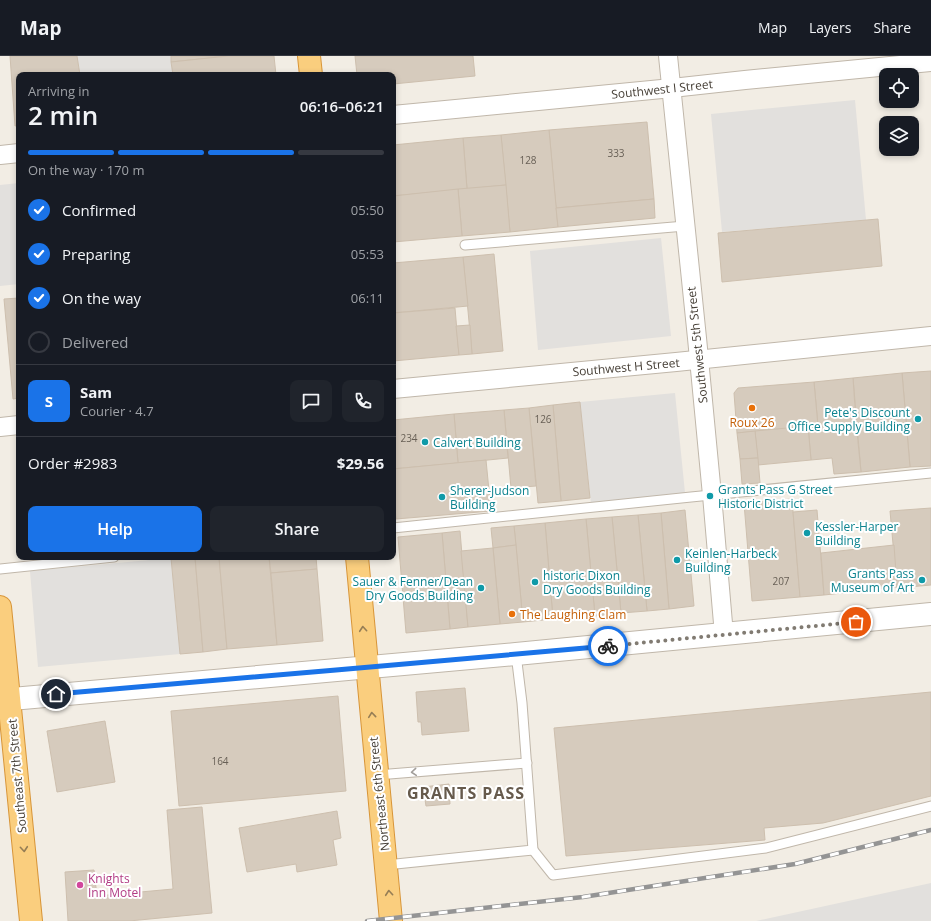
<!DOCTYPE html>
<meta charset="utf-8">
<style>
:root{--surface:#171b24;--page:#20242c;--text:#f1f3f6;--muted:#9ea1a6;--line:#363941;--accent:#1a73e8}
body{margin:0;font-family:"Open Sans",sans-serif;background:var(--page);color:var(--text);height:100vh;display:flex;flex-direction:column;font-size:15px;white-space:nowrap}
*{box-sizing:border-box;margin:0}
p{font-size:13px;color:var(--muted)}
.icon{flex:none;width:22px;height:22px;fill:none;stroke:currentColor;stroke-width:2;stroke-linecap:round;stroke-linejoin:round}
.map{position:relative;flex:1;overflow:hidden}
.sheet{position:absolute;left:16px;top:16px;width:380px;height:488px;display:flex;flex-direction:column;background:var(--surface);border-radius:8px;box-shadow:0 2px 6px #0003}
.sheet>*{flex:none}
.controls{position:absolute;left:879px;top:12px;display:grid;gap:8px}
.controls a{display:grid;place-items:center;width:40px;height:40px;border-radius:8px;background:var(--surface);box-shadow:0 2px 6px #0003;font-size:20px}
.pin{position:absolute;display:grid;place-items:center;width:34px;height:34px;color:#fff;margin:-17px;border:2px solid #fff;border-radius:50%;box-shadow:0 1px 4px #0007}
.courier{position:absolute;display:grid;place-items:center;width:40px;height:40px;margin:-20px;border:3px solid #1a73e8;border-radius:50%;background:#fff;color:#222;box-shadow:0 1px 5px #0007}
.summary em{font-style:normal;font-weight:600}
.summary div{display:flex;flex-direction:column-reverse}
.summary{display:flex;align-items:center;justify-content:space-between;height:68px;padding:0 12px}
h1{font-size:26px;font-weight:600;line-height:30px}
.bar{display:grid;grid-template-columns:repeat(4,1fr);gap:6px 4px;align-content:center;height:48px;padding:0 12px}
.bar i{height:5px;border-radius:3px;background:var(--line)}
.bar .selected{background:var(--accent)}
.bar p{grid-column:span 4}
.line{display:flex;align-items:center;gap:10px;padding:0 12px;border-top:1px solid var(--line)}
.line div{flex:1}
.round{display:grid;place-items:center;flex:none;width:42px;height:42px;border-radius:8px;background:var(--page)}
ol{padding:0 12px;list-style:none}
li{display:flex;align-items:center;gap:12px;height:44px}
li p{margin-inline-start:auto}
li .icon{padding:4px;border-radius:50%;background:var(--accent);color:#fff;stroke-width:4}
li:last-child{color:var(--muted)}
li i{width:22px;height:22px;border:2px solid var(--line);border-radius:50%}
.button{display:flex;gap:8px;margin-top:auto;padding:8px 12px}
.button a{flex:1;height:46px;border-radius:8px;background:var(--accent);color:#fff;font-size:16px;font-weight:600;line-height:46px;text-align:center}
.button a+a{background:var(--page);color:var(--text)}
header{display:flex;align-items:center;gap:24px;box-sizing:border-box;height:56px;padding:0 20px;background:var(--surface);border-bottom:1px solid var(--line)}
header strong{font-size:19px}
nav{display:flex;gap:22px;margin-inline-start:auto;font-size:14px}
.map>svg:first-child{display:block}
.parking{fill:#e2e0dd}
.building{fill:#d6cbbd;stroke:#cdbfae}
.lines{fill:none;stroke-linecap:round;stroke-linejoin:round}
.service-casing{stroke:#c0b7aa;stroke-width:11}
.minor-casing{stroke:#c0b7aa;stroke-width:20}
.tertiary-casing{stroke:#c0b7aa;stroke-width:24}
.trunk-casing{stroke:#d89538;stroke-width:24}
.service{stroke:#fff;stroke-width:9}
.minor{stroke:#fff;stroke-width:18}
.tertiary{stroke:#fff;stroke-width:22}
.trunk{stroke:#face7e;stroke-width:22}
.rail-casing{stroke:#949494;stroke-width:4.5}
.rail{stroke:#fff;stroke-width:3;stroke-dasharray:9;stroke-linecap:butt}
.oneway{stroke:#967e55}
.oneway2{stroke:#a29e9a}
.done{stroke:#817b72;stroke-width:4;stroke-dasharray:0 7.2}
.route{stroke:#1a73e8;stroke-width:5}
.food-dot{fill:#e8710a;stroke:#fff;stroke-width:1.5}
.culture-dot{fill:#0f9aa8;stroke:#fff;stroke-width:1.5}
.hotel-dot{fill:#d1479c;stroke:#fff;stroke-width:1.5}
.labels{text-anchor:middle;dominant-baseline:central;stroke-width:4;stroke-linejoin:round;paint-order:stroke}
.number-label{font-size:10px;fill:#686056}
.street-label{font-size:12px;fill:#443d34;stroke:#fff}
.culture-label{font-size:12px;fill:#0d838f;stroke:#fff;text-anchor:start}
.food-label{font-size:12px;fill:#c56008;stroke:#fff}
.hotel-label{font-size:12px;fill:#b23c85;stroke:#fff;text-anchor:start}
.district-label{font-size:16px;font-weight:bold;letter-spacing:1px;fill:#665a4c;stroke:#fff}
</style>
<header>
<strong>Map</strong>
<nav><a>Map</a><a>Layers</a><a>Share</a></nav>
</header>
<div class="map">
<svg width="931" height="865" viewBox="0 0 931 865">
<rect width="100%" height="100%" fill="#f2ede4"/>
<!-- parking -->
<g class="parking">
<path d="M77,0H171L173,19H80Z"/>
<path d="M855,44L866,164L722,176L711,58Z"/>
<path d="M19,127V228L0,230V129Z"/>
<path d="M661,182L671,280L538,294L530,195Z"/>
<path d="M675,337L685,437L591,448L580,346Z"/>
<path d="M171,502L180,598L38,611L30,515Z"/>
<path d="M931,827V865H756Z"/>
</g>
<!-- building -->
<g class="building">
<path d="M10,0H77L80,19H19V69L15,70Z"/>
<path d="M171,0H228L171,6Z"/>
<path d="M228,0H274L276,19H173L171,6Z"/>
<path d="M355,0H473L475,20L393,28V19H357Z"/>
<path d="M647,66L654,143L556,152L549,74Z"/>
<path d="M549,74L558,171L510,176L501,79Z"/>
<path d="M501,79L506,129L467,133L463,82Z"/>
<path d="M463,82L467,133L393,140V89Z"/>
<path d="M506,129L510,176L462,180L458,133Z"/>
<path d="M458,133L462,180L393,186V140Z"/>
<path d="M654,143L655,162L558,171L556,152Z"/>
<path d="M878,163L882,210L722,226L718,177Z"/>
<path d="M494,198L503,295L472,298L463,201Z"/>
<path d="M463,201L468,250L393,257V207Z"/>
<path d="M19,242V342L13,343L4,243Z"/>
<path d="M455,252L459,299L393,305V257Z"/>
<path d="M470,269L472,298L459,299L456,270Z"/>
<path d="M931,315V410L910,411L902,317Z"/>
<path d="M902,317L910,411L861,416L853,322Z"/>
<path d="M853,322L856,366L818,370L814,326Z"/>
<path d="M814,326L818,370L737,377L734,337L738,332Z"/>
<path d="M580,346L590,442L561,445L553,349Z"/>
<path d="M553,349L561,445L538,447L529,352Z"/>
<path d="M529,352L536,430L511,432L504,354Z"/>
<path d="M504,354L508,402L458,407L454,358Z"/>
<path d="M454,358L458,407L393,413V364Z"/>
<path d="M856,366L861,416L834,418L832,402L811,404L808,370Z"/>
<path d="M808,370L811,404L758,409L755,375Z"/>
<path d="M755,375L758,402L740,403L737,377Z"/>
<path d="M758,402L760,427L742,428L740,403Z"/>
<path d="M486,404L491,455L396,463L393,426V413Z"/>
<path d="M792,443L800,541L752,545L744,447Z"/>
<path d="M931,452V529L897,532L890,455Z"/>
<path d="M685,454L694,550L669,553L661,457Z"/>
<path d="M817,454L824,539L800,541L793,456Z"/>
<path d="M661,457L669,553L647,555L638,459Z"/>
<path d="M638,459L647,555L621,557L612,461Z"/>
<path d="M612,461L621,557L595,560L586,463Z"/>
<path d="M586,463L595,560L553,563L545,467Z"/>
<path d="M545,467L553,563L523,566L514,470Z"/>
<path d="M514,470L516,489L493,492L491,472Z"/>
<path d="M460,475L468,571L450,573L442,477Z"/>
<path d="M442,477L450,573L406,577L398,481Z"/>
<path d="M516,489L523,566L500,568L493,492Z"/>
<path d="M894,489L897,531L824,539L821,497Z"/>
<path d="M493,492L500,568L468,571L461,495Z"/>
<path d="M178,501H195L203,596L180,598L171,502Z"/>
<path d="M195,501H219L227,593L203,596Z"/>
<path d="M219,501H269L277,589L227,593Z"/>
<path d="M269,501H316L317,513L271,517Z"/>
<path d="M317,513L323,585L277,589L271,517Z"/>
<path d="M465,632L469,675L422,679L421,666H418L416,636Z"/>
<path d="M931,636V740L823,767L764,772L765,784L566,800L554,672Z"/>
<path d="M338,640L346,735L179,750L171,655Z"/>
<path d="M105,665L115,726L57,736L47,675Z"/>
<path d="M449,728L450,748L426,750L423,731Z"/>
<path d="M202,751L212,857L129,865H68L65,816L94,814L97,840L173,833L167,754Z"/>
<path d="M337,755L341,782L333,784L337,809L297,816L296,808L247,816L239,772Z"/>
</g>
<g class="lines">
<defs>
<g id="service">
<path d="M465,189L685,170"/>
<path d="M393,472L691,441L931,417"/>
<path d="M0,513L114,501"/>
<path d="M377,719L527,707"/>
<path d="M533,794L553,819L766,792L931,750"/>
<path d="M386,809L533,794L522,647L516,598"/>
</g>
<g id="minor">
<path d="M668,0L697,282L712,439L724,579"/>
<path d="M393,59L672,32L745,24L931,6"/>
<path d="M0,99L19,97"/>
<path d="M393,333L676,306L931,280"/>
<path d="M0,371L19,369"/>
</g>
<path id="tertiary" d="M0,644L516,598L931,558"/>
<g id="trunk">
<path d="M309,0L311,19"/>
<path d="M357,501L391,865"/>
<path d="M0,551L31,865"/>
</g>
</defs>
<!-- service casing -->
<use href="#service" class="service-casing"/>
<!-- minor casing -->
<use href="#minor" class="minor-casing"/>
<!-- tertiary casing -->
<use href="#tertiary" class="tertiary-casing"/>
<!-- trunk casing -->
<use href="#trunk" class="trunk-casing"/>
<!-- service -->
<use href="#service" class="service"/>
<!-- minor -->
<use href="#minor" class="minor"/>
<!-- tertiary -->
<use href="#tertiary" class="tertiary"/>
<!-- trunk -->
<use href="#trunk" class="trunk"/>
<defs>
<path id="rail" d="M367,865L583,841L795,808L931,774"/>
</defs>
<!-- rail casing -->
<use href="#rail" class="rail-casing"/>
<!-- rail -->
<use href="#rail" class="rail"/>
</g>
<!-- one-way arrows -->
<defs><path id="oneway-chevron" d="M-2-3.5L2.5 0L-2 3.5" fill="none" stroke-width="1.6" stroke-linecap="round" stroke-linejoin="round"/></defs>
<g class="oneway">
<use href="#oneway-chevron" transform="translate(363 573) rotate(-95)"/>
<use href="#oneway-chevron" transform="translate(372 659) rotate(-96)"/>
<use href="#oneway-chevron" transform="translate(24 793) rotate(85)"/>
<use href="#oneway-chevron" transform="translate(389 837) rotate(-95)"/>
</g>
<use class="oneway2" href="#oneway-chevron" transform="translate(414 716) rotate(175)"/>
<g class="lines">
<!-- done -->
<path class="done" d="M608,590L856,566"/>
<!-- route -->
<path class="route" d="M56,638L336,614L608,590"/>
</g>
<!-- markers -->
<g class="food-dot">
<circle cx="752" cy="352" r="4"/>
<circle cx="512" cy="558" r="4"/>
</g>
<g class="culture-dot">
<circle cx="918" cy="363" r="4"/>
<circle cx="425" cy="386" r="4"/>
<circle cx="710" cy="440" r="4"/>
<circle cx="442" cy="441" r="4"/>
<circle cx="807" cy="477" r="4"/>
<circle cx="677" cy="504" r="4"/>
<circle cx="922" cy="524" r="4"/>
<circle cx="535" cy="526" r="4"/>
<circle cx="481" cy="532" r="4"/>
</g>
<circle class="hotel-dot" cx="80" cy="829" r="4"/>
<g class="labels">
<!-- number labels -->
<g class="number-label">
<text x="616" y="97">333</text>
<text x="528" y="104">128</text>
<text x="543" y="363">126</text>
<text x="409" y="382">234</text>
<text x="781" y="525">207</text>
<text x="220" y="705">164</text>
</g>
<!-- street labels -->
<g class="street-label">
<text transform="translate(662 33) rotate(-6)">Southwest I Street</text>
<text transform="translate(697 289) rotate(-96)">Southwest 5th Street</text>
<text transform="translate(626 311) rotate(-5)">Southwest H Street</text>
<text transform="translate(17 720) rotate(-95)">Southeast 7th Street</text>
<text transform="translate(379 738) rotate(-96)">Northeast 6th Street</text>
</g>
<!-- culture labels -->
<g class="culture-label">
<text x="910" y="356" text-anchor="end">Pete's Discount<tspan x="910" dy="14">Office Supply Building</tspan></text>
<text x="433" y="386">Calvert Building</text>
<text x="718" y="433">Grants Pass G Street<tspan x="718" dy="14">Historic District</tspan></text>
<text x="450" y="434">Sherer-Judson<tspan x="450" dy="14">Building</tspan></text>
<text x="815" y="470">Kessler-Harper<tspan x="815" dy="14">Building</tspan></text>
<text x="685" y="497">Keinlen-Harbeck<tspan x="685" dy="14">Building</tspan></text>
<text x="914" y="517" text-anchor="end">Grants Pass<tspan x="914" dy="14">Museum of Art</tspan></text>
<text x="543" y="519">historic Dixon<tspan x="543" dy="14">Dry Goods Building</tspan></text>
<text x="473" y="525" text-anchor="end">Sauer &amp; Fenner/Dean<tspan x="473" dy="14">Dry Goods Building</tspan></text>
</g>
<!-- food labels -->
<g class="food-label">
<text x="752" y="366">Roux 26</text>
<text x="520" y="558" text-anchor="start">The Laughing Clam</text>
</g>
<!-- hotel labels -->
<g class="hotel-label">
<text x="88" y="822">Knights<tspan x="88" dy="14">Inn Motel</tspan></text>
</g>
<!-- district labels -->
<g class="district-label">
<text x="466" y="737">GRANTS PASS</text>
</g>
</g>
</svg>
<div class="controls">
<a><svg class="icon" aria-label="locate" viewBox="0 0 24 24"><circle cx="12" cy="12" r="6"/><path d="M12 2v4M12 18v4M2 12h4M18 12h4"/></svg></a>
<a><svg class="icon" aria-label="layers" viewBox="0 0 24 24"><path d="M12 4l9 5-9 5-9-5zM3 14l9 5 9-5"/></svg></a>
</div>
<div class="pin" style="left:856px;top:566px;background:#ea580c"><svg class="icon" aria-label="bag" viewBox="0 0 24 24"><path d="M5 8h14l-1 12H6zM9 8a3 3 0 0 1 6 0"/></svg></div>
<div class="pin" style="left:56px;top:638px;background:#1f2937"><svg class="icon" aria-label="home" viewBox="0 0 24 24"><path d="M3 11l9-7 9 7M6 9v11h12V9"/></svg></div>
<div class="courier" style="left:608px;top:590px"><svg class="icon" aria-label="bike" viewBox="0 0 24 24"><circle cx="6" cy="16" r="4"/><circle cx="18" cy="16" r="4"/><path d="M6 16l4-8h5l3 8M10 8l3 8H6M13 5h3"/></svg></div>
<section class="sheet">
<div class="summary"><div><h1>2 min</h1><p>Arriving in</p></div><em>06:16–06:21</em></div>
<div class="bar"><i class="selected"></i><i class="selected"></i><i class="selected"></i><i></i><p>On the way · 170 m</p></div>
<ol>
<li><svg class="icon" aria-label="check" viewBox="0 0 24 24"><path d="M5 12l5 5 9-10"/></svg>Confirmed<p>05:50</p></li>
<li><svg class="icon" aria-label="check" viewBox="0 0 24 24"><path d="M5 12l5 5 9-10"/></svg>Preparing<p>05:53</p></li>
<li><svg class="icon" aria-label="check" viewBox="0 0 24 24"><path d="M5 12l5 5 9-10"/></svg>On the way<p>06:11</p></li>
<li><i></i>Delivered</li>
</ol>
<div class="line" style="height:72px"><b class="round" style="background:var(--accent);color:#fff">S</b><div><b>Sam</b><p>Courier · 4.7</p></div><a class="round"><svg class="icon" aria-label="chat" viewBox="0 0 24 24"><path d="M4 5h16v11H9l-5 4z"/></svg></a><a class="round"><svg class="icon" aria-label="phone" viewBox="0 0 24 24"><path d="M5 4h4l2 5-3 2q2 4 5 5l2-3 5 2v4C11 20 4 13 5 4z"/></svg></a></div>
<div class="line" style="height:52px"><div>Order #2983</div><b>$29.56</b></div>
<div class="button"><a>Help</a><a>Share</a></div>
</section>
</div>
